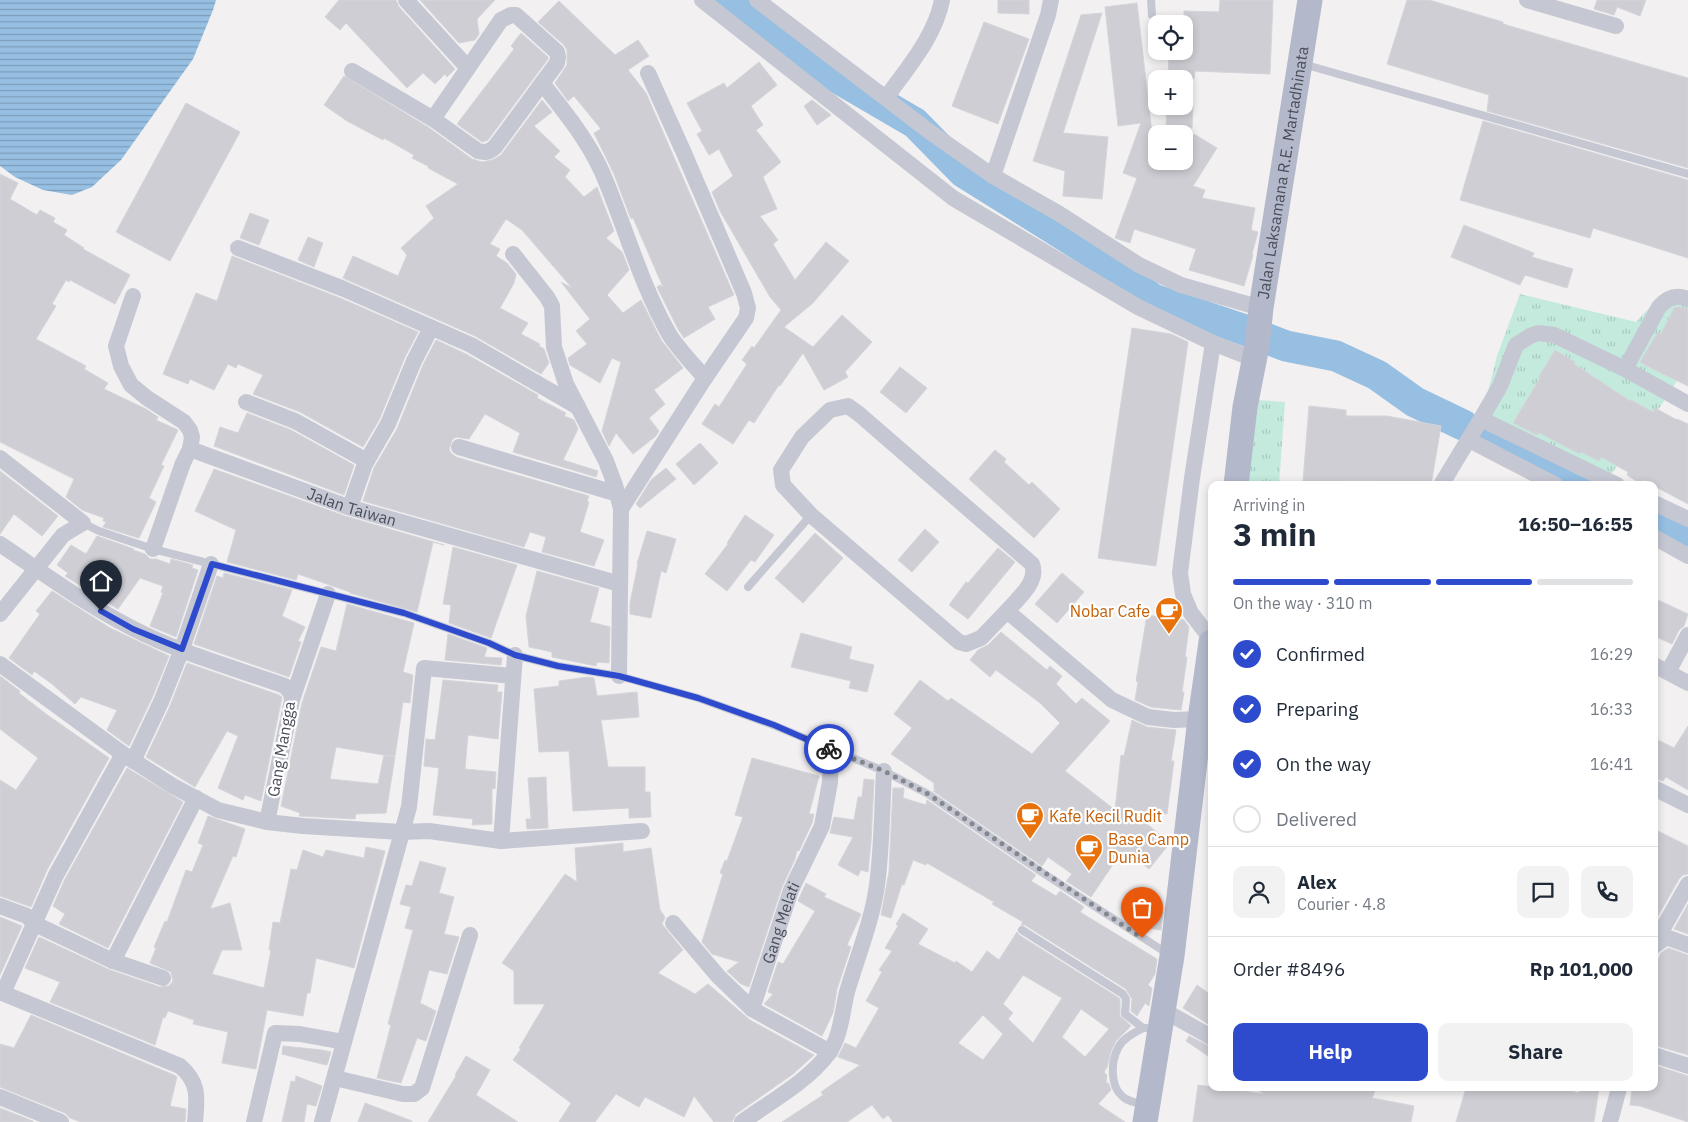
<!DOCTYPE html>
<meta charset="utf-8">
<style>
:root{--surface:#fff;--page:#f2f2f3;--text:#1f2937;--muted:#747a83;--line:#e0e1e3;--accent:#2e4bcd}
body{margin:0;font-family:"IBM Plex Sans",sans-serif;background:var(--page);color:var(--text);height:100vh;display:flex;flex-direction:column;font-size:19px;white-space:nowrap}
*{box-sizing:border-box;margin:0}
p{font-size:16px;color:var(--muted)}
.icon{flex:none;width:28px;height:28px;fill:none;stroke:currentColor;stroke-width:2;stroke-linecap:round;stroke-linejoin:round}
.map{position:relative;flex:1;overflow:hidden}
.details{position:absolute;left:1208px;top:481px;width:450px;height:610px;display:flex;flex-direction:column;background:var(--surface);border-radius:10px;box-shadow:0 2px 8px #0003}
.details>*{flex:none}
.tools{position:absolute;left:1148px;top:15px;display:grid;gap:10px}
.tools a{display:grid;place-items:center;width:45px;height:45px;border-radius:10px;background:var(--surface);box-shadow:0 2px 8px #0003;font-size:25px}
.pin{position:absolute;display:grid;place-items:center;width:42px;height:42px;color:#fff;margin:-51px -21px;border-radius:50% 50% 50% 0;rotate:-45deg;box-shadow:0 0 5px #0007}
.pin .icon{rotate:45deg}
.courier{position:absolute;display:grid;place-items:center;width:50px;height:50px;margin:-25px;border:4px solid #2e4bcd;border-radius:50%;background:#fff;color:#222;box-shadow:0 1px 6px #0007}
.summary em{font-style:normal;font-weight:700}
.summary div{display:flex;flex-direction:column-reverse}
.summary{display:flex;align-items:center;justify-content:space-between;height:85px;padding:0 25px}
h1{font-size:32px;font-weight:700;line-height:38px}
.bar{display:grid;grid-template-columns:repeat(4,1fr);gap:8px 5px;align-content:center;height:60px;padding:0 25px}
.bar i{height:6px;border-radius:4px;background:var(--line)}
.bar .on{background:var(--accent)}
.bar p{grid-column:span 4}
.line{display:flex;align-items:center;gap:12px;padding:0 25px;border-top:1px solid var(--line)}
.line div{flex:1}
.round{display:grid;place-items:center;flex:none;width:52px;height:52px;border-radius:10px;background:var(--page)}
ol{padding:0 25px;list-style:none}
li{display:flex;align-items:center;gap:15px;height:55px}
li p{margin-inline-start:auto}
li .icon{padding:5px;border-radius:50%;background:var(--accent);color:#fff;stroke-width:4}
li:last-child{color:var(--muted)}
li i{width:28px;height:28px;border:2px solid var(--line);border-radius:50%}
.action{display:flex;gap:10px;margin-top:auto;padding:10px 25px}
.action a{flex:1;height:58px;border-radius:10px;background:var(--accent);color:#fff;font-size:20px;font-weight:700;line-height:58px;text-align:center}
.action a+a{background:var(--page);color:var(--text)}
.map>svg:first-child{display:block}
.grass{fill:url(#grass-tufts)}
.water{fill:url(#water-rules)}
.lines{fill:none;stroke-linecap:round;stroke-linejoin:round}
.river{stroke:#96bfe2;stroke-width:31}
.building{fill:#ceced4;stroke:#d4d5da;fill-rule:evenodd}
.service{stroke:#c5c8d3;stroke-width:8}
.minor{stroke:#c5c8d3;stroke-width:16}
.primary{stroke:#b3b9cb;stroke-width:25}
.done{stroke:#85878f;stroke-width:5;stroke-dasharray:0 9}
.route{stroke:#2e4bcd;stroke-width:6}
.labels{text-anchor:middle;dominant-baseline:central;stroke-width:4.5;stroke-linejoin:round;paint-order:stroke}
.street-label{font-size:16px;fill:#4a4e5b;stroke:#fff}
.food-label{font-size:16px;fill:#c56008;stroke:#fff;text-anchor:start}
</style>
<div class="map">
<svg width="1688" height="1122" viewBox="0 0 1688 1122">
<defs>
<pattern id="grass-tufts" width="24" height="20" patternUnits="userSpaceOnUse" patternTransform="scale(1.25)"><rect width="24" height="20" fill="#c3eadc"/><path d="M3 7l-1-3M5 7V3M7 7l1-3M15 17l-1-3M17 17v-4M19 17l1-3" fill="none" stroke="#a9cabf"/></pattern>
<pattern id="water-rules" width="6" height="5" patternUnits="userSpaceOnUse" patternTransform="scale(1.25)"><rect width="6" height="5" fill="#96bfe2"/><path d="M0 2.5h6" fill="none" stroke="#7c9dba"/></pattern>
</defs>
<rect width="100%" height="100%" fill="#f2f0f0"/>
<!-- grass -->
<g class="grass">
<path d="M1663,293L1688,303V364L1662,404L1607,480L1481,419L1497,356L1520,294L1636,322Z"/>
<path d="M1257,400L1285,402L1279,485H1244Z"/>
</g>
<!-- water -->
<path class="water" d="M0,0H216L213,10L193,59L121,160L92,187L72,195L43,190L15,177L0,166Z"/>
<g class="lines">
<!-- river -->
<g class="river">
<path d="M729,0L783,46L915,123L963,172L1097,256L1153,299L1242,329L1286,346L1336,356L1377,375L1415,402L1463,425"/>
<path d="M1477,432L1591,485"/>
<path d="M1654,515L1688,531"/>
</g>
</g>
<!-- building -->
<g class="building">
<path d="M339,0H396L399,7L455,69L447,77L445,74L435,84L423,73L407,88L346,23L340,30L325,17Z"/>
<path d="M420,0H495L477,19L479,34L475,40L459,43Z"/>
<path d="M998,0H1029V14L998,13Z"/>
<path d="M1220,0H1273L1270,74L1195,71L1194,79H1168L1169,51H1184V11L1219,12Z"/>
<path d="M1407,0H1429L1503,22V24L1688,78V168L1487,111L1489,95L1387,64Z"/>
<path d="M1597,0H1646L1640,16L1617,7L1614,15L1594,9Z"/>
<path d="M559,1L615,55L638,40L649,56L628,70L646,93L734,295L708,307L715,319L684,338L678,329L657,287L660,285L663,287L633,218L631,219L614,174L594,133L601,129L574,96L568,101L555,83L567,65V50L564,45L538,22Z"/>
<path d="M1137,3L1153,142H1156V161H1184V150L1194,134L1217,148L1193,186L1205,190L1202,198L1255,208L1251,230L1258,232L1252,254L1253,255L1244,286L1189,270L1196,249L1134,229L1130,243L1115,238L1137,178L1123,173L1141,123L1118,126L1105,7Z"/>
<path d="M1102,13L1063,133L1108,137L1102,199L1063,196L1065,171L1033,161L1081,15Z"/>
<path d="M984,22L1029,39L998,124L952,106Z"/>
<path d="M521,33L548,57V59L488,140L482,142L457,124L514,49L511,46Z"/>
<path d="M759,62L777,85L751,106L763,125L756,130L781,162L763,177L777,209L760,216L778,240L773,244L795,280L826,242L849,261L813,303L784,327L813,347L842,315L872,342L845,372L848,377L824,390L803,353L780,386L779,385L754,423L749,420L733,444L702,424L715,404L719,407L747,364L742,360L752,346L754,348L781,310L770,297L720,211L712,192L733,176L719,149L709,155L697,134L702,131L687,103L724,83L727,88Z"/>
<path d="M344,76L428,127L472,159L482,162L492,160L501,155L542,100L552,112L534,126L560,151L554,157L570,170L565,177L584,197L597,187L614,231L606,238L622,252L629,270L607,295L623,313L641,300L661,340L683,368L654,390L665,404L649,418L659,431L656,436L633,454L616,433L609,446L602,431L621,362L612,358L600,383L570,365L568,358L587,344L576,331L590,319L561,282L572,288L522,230L506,219L490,244L500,249L496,256L507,263L516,274L514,283L500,308L528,323L521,334L540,344L539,346L544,349L549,363L541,374L475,336L343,278L353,256L398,276L407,255L401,248L434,218L426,206L458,184L428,168V166L412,158L414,155L384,138L383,140L347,121L324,105Z"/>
<path d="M812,100L831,115L817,125L804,106Z"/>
<path d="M186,103L240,132L170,261L116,232Z"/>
<path d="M1167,106H1193L1192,128L1166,127Z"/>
<path d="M1483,121L1688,180V258L1593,228L1590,238L1460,200Z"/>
<path d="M0,174L18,183L10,199L37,215L40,210L55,218L53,222L67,230L64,235L84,248L83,249L130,275L115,304L70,280L69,282L66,280L52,304L56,306L36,339L86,366L84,369L108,383L104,389L146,409L158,417L156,420L178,430L161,465L164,466L149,498L156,502L139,538L103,527L106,522L103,521L104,518L82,510L66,497L74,479L0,442Z"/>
<path d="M250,213L269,220L259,245L240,238Z"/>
<path d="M1464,225L1534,253L1532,257L1573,269L1567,288L1525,275L1520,285L1451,257Z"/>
<path d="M308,237L323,243L314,267L298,260Z"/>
<path d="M232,256L340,298L418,332L405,357L379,420L363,447L300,412L253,394L263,375L238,364L236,368L228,364L214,390L190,379L188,384L163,374L196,293L217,301Z"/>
<path d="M1679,307L1688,309V386L1653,369L1640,362L1658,332L1661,334L1674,308Z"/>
<path d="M1132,328L1171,334L1188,342L1156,566L1098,558Z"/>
<path d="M436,340L466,354L538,395L537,398L566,413L564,416L574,420L578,429L563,460L598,471L596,477L513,452L520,433L485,414L469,439L456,437L452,440L449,449L451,453L456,457L589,496L587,501L589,502L580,532L604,540L594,566L542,552L546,537L530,532L524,547L363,501L374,468L397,429L423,365Z"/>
<path d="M1555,350L1575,362L1574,364L1630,401L1631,400L1653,412L1655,408L1677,420V419L1688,424V504L1643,480L1641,484L1627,475L1628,472L1601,457L1599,461L1581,452L1580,454L1562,445L1538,432L1537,435L1513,423L1540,378L1539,377Z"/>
<path d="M900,367L927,388L906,413L880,392Z"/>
<path d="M1309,406L1346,410V416H1387L1441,426L1431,485H1419L1395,481L1394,485H1372L1373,481H1340L1339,484L1303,481Z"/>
<path d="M247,413L291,430L354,465L344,495L214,446L220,427L238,433Z"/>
<path d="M700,443L718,463L694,485L676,464Z"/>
<path d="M995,450L1006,459L1004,462L1029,485L1032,482L1060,509L1034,538L969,479Z"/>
<path d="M666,468L676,479L640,508L636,504L651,480Z"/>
<path d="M214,469L345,516L444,545L433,542L417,612L350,593V592L298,574L296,580L227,562L236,530L195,511Z"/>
<path d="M0,471L58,516L42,536L14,514L0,534Z"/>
<path d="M745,515L774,535L755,562L751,560L727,591L705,574L728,544L727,543Z"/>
<path d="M925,529L939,542L912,572L898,560Z"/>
<path d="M647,531L676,539L666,573L661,571L651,618L630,614V603L638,564H637Z"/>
<path d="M815,533L843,558L803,603L775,578Z"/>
<path d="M97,536L134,549L133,550L145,554L150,559H156L170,564L171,559L193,565L192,568L198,570L176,637L150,626L163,593L161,592L163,586L140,578L118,609L65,576L68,573L57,565L71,545L86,554Z"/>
<path d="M453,547L517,565L491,638L449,623L451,605L443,604Z"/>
<path d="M998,548L1015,562L968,619L949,605L966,582L968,583Z"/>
<path d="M537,571L599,588L590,622L610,627L609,663L597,662L596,666L552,657V652L529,647L526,616Z"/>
<path d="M224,573L292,590L282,616L305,627L298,641L301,642L289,677L194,644L217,576L223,578Z"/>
<path d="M1062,573L1084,592L1057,623L1035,604Z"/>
<path d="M52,591L110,628L169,656L152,698L129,746L107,730L117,710L81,697L75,704L52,684L34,671L32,675L9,658L40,614L36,611Z"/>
<path d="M1658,600L1688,614L1684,626L1679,630L1672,644L1654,636V610Z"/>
<path d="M347,604L414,623L403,672L413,675L410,703L403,702L395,756L384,755L395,757L386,813L356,814L355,819L299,816L300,813L281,806L302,703L321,647L336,651ZM336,747L384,755L378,784L330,779Z"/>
<path d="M1147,615L1184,620L1189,627L1185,657H1187L1182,692H1184L1181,710L1151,707L1135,700L1138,682L1136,681Z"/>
<path d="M1001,632L1047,670L1050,666L1062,676L1056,684L1076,704L1082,698L1110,721L1065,771L1115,810L1121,755L1124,756L1132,720L1147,727L1176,730L1171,761H1174L1167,814L1130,810L1170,843L1149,869L1134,856L1127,864L1118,857L1091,897L1066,881L1072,874L1048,857L1042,866L933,791H936L934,789V783L891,754L912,728L894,714L920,680L948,701L951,698L1032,754L1060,723L1040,703L996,670L990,677L970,660L978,650L988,645Z"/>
<path d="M801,633L852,647L849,659L874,665L867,692L849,688L851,681L791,667Z"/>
<path d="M448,634L487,648L484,657L502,658L501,665L445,660Z"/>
<path d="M187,663L279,695L282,697L261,801L245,795L243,800L218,788L238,736L227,731L195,787L146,757L170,706Z"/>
<path d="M0,676L20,691L19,693L46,714L109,758L47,870L31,907L0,896V780L16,790L38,758L0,729Z"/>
<path d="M588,677L594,678L597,696L637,692L639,717L601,720L608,767H645V792H650L651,817L629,818V808L573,811L569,751L539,752L534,689L559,686V681Z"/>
<path d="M443,680L498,685L497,692H502L498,739L468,735L465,769L496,772L495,789L492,788V824L472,825L473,819L433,815L439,768L424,766L426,739L435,740Z"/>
<path d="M1688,726V790L1666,777L1663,781L1654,778V738L1674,748Z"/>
<path d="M752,758L819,776L809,814H814L812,823L799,851L797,850L795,859L782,887L749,987L741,984L727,971L739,962L712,954L702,942L723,874L720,873L725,860L727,861L743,817L735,815Z"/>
<path d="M127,768L183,802L108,948L59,924L65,914L53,906L65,879Z"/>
<path d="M546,777L548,828L527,829L526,819H531L528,778Z"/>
<path d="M864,779L874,780L871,842L868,872L861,870L858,876L838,865L853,837L830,833L834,817L854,820L858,797H862Z"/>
<path d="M893,788H904L903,798L926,805L927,800L1036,875L1031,881L1056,896L1060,891L1084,907L1080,912L1157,959L1155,974L1148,985L1152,988L1149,1006L1145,1003L1137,1016L1131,1011L1132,999L1126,989L1025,925H1021L1023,922L992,904L994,902L927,863L926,865L913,860L904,885L902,884L891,918L881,915L889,872Z"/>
<path d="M208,816L245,829L236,857L233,856L210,909L230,903L242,950H222L212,974L264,988L271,950H269L273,922L280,923L291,869L297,870L303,850L323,857L326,850L364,858L366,847L385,851L354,968L316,958L310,993H307L303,1016L267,1010L256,1069L222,1063L228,1032L193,1024L194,1020L168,1011L165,1018L163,1017L155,1045L50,1002L60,982L25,968L39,937L110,970L160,987L169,986L173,981L171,972L150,963L156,948L154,947L165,921L167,922L186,870L192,872L203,845L198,843Z"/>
<path d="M1654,829L1688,846V874L1683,875L1679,879L1654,923Z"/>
<path d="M623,843V852L651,848L660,910L665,917L662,924L683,950L658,973L695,994L708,984L750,1020L814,1055L793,1074L736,1114L732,1122H714L694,1096L684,1117L645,1097L639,1107L616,1094L595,1122H559L571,1103L513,1060L521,1049L519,1048L545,1004H514V971L502,963L565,874L577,882L575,848Z"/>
<path d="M420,861L446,868L439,893L454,897L444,934L459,937L447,974L429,970L420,1003L436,1011L426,1041L417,1038L401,1083L377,1078L391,1025L388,1024L413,930L405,928L411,907L400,904L406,885L412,886Z"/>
<path d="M806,883L826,894L824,897L861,914L847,945L851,947L837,989L833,1013L822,1036L764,1004L773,994L768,992L778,962L783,964L815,911L798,901Z"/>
<path d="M1688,904V934L1674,929Z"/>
<path d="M1145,909L1163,912L1161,930L1142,927Z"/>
<path d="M903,913L928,929L918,944L955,963L956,961L972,972L987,951L999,960L1017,932L1019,935L1119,998L1120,1000V1016L1131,1026L1116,1041L1111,1051L1107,1067L1104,1072L1107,1075L1106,1082L1109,1084L1111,1090L1098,1104L1125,1122H893L888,1115L883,1119L872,1105L847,1122H782L823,1095L821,1092L860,1065L838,1057L845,1043L856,1048L879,1008L866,1001L882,972L879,970L892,951L885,948L898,926L896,924ZM1023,975L1062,998L1033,1043L1008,1019L1013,1013L1003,1004ZM1081,1009L1109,1029L1085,1057L1062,1037ZM983,1015L1003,1034L983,1060L958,1043Z"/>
<path d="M0,917L22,926L0,975Z"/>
<path d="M1668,948L1688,955V1055L1654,1045V971L1661,953Z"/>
<path d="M1197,985L1211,995V1026L1183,1008Z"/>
<path d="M31,1015L174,1075L177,1077L170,1106L186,1109L185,1122H81L70,1118L65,1113L0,1087V1044L14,1048Z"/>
<path d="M1189,1036L1211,1047V1058L1186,1041Z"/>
<path d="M283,1046L322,1050L331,1052L327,1065L322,1064L282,1054Z"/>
<path d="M466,1056L490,1070L476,1095L518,1122H428L456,1076L455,1075Z"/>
<path d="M1654,1065L1688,1076V1122L1640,1106L1630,1105L1632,1088H1654Z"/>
<path d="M296,1076L322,1086L316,1106L307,1104L304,1122H282L291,1081L295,1082Z"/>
<path d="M1198,1085L1265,1094L1254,1088H1376L1372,1098L1414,1106L1411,1122H1193Z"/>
<path d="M1466,1088H1559L1579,1093L1580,1088H1599L1594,1122H1456Z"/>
<path d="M365,1103L412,1121V1122H358Z"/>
<path d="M0,1108L33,1121V1122H0Z"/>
</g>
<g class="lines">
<!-- service -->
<g class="service">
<path d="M1151,0L1152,15"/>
<path d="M1303,64L1688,174"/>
<path d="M83,523L99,531L153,549L404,613L489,643L515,655L558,666L619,676L698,698L773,725L884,771L928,794L1043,873L1168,954"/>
<path d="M748,587L811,515"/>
<path d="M1022,930L1123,994L1126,999L1125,1014L1143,1028"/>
<path d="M1144,1104C1137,1103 1128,1102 1122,1096C1110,1086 1111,1061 1118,1048C1123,1038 1134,1033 1143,1028H1146"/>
</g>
<!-- minor -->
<g class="minor">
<path d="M406,0L468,68"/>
<path d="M702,0L953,198L1138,307L1213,343L1254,359"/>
<path d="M757,0L930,132L993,176L1058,213L1139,265L1181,285L1261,308"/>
<path d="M1527,0L1616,26"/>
<path d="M352,71L433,119L478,151C486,153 489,152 495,147L557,63L558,57L557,52L516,15H511L501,20L433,119"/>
<path d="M648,73L684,153L744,293L748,308L746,318L705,378"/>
<path d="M542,83C564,111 587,139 602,172C625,225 640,283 669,334C679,350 693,364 705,378L621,509"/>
<path d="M886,98C907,68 935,37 942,0"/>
<path d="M993,176L1048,15L1051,0"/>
<path d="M238,248L344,289L471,345L578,407"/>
<path d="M513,254L547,297L552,306L554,347L566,384L606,461L615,485L621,509L619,676"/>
<path d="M133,296L116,346L121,366L131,385L147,398L184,422L190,430L192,437L190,449L183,463L153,549"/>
<path d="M1625,369L1659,307C1667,298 1676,294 1688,299"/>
<path d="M246,402L295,421L367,461"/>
<path d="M1481,419L1617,485"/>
<path d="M1469,440L1556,485"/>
<path d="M459,447L618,494"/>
<path id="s1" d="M190,449L348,507L620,584"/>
<path d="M0,458L83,523L63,535L0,614"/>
<path d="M1441,485L1481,419L1500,386L1516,345L1530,336L1538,333L1554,335L1625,369L1688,404"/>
<path d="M1654,503L1688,519"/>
<path d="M350,507L365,464L388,424L414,361L431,328"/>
<path d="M1654,537L1688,556"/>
<path d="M0,544C43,573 85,604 132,628C180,653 234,668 285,686L291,693L292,700L267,822"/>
<path d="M1007,611L981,638L966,644L959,642L811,515L783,485L781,470L802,437L830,410L848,406L859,414L1032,564C1039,582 1018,598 1007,611L1112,700L1148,717L1174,720L1200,719"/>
<path d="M1211,639L1191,613L1183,594L1180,573L1192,478L1213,343"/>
<path d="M0,664L123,754L173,786L218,810L267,822L303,826L401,832L429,831L501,841L642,831"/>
<path d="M1654,665L1688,683"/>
<path d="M1668,672L1688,635"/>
<path d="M292,700L328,594"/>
<path d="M133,761L161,702L182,649L211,564"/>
<path d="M1654,788L1688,805"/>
<path d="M501,841L515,655"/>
<path d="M0,906L27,916L35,924L113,961L163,978"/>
<path d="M673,923L718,976L752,1009L830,1052"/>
<path d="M1654,944L1688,884"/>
<path d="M1654,946L1666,937L1688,945"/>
<path d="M113,961L196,798"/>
<path d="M0,992L180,1066C200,1083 197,1098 195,1122"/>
<path d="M3,993L56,875L123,754"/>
<path id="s2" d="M752,1009L791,890L822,826L830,782L831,750"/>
<path d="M1163,1010L1211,1037"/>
<path d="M1654,1055L1688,1066"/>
<path d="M335,1078L403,1094H414L422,1088L470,935"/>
<path d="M0,1097L61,1122"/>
<path d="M254,1122L275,1033L300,1034L344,1042"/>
<path d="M322,1122L409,807L424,668L513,676"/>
<path d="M742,1122C770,1102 808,1081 828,1054C841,1037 842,1012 847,992C857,957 872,922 877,885C882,848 882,809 884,771"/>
<path d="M1610,1122L1619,1088"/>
</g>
<!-- primary -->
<g class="primary">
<path id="s3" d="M1236,485L1245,407L1257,346L1261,308L1310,0"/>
<path d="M1145,1122L1172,956L1200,719L1211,642"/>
</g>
</g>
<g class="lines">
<!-- done -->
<path class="done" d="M829,749L884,771L928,794L1142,938"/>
<!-- route -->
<path class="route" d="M101,611L133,629L182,649L212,564L404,613L489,643L515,655L558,666L619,676L698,698L774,725L829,749"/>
</g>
<!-- icons -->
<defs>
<symbol id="cafe-pin" viewBox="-11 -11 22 30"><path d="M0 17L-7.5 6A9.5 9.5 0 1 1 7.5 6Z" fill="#e8710a" stroke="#fff"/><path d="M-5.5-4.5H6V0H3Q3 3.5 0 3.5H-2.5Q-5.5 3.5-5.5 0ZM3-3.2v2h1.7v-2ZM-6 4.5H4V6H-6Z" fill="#fff"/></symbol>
</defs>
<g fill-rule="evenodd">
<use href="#cafe-pin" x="1153" y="595" width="32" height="43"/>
<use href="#cafe-pin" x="1014" y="800" width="32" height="43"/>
<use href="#cafe-pin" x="1073" y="832" width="32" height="43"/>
</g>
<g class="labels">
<!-- street labels -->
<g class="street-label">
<text stroke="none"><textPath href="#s3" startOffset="316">Jalan Laksamana R.E. Martadhinata</textPath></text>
<text stroke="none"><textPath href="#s1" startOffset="172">Jalan Taiwan</textPath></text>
<text transform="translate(281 749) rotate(-80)">Gang Mangga</text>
<text stroke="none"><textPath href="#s2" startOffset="91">Gang Melati</textPath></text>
</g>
<!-- food labels -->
<g class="food-label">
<text x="1150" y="611" text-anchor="end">Nobar Cafe</text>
<text x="1049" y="816">Kafe Kecil Rudit</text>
<text x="1108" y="839">Base Camp<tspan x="1108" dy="18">Dunia</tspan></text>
</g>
</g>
</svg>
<div class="tools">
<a><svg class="icon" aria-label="locate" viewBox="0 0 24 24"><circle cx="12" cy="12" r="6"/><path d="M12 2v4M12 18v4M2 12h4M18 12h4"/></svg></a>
<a>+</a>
<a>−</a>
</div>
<div class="pin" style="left:1142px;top:938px;background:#ea580c"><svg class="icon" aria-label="bag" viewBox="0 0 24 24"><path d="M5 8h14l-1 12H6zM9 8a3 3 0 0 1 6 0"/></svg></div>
<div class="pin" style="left:101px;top:611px;background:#1f2937"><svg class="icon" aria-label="home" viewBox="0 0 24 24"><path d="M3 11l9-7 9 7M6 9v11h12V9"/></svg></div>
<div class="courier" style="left:829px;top:749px"><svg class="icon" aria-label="bike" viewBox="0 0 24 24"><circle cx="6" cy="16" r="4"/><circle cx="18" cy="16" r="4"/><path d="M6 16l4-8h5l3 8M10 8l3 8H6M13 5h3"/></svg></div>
<section class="details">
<div class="summary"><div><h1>3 min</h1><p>Arriving in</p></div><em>16:50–16:55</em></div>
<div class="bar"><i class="on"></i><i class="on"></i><i class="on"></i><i></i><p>On the way · 310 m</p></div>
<ol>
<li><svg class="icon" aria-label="check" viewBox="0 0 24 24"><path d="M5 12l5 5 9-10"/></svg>Confirmed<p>16:29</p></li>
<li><svg class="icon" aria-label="check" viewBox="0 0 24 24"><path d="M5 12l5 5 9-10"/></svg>Preparing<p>16:33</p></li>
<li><svg class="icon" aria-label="check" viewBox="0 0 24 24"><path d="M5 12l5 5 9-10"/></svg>On the way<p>16:41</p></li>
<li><i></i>Delivered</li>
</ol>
<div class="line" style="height:90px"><a class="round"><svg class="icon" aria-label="person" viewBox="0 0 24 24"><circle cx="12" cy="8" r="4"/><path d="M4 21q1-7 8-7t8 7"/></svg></a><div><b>Alex</b><p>Courier · 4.8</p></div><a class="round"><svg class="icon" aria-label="chat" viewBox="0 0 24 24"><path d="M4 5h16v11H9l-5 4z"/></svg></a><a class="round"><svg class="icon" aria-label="phone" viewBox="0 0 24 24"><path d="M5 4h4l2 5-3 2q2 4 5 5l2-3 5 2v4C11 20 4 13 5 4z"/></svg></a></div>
<div class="line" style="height:65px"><div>Order #8496</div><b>Rp 101,000</b></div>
<div class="action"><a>Help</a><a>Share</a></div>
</section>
</div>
